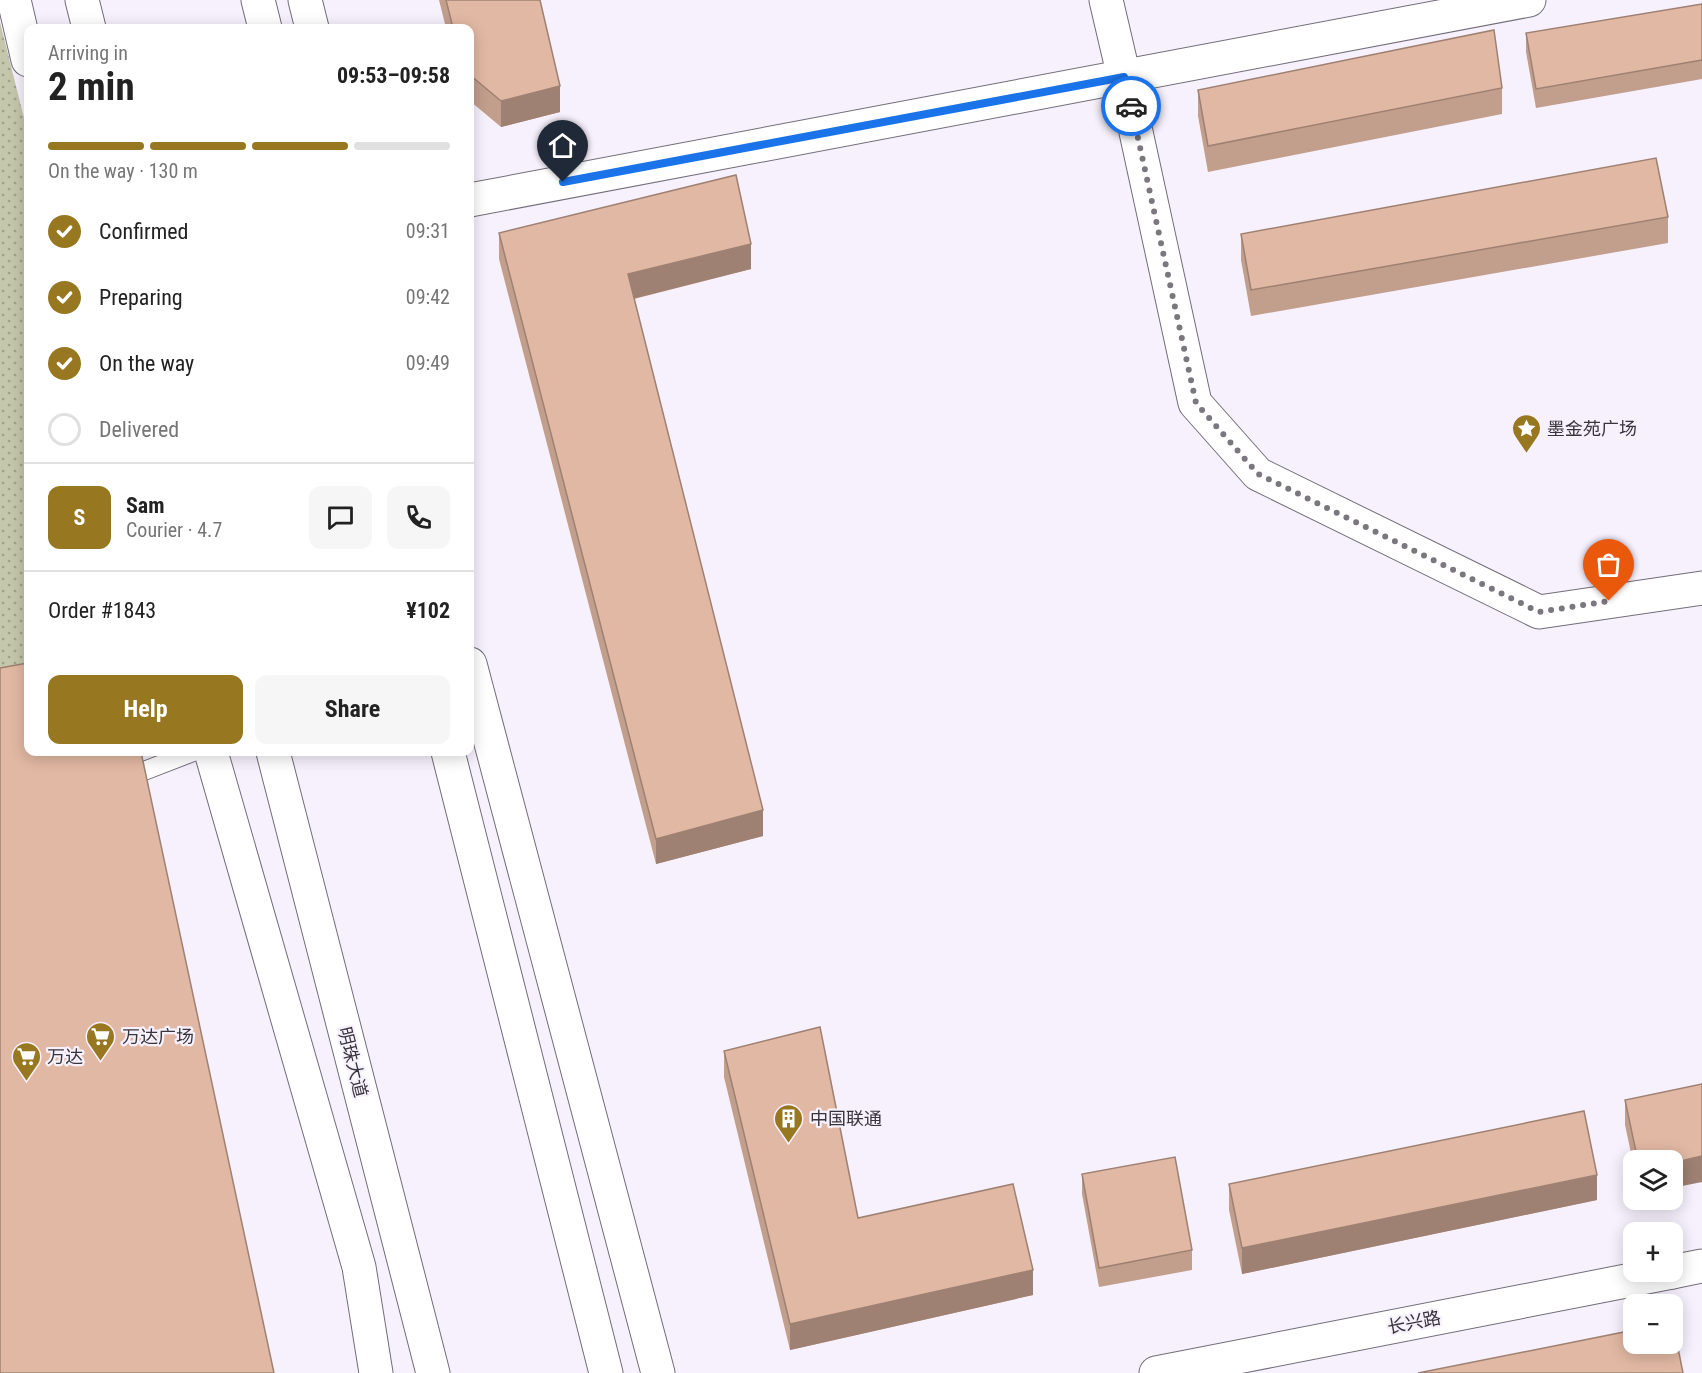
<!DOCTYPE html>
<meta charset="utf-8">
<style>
:root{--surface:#fff;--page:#f6f6f6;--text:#222;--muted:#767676;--line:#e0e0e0;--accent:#977720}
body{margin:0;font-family:"Roboto Condensed","Noto Sans SC",sans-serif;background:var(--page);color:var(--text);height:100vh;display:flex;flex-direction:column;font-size:22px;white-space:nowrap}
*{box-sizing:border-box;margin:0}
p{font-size:20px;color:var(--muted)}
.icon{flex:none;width:33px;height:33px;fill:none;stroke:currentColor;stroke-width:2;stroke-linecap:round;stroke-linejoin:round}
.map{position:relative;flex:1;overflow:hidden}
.details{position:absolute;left:24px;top:24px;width:450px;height:732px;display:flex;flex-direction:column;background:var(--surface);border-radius:12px;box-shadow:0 3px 15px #0003}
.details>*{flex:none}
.fabs{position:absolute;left:1623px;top:1150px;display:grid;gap:12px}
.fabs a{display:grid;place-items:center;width:60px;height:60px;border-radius:12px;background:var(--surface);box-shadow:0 3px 15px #0003;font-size:30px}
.pin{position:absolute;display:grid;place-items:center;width:51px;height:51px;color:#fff;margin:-62px -26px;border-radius:50% 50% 50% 0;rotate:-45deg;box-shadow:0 0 6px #0007}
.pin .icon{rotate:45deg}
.courier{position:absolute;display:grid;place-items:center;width:60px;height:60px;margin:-30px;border:4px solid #1a73e8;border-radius:50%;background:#fff;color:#222;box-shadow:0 2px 8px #0007}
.headline em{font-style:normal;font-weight:700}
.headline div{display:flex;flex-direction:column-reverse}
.headline{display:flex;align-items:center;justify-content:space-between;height:102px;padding:0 24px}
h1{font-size:39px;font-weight:700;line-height:45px}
.bar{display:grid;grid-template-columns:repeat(4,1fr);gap:9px 6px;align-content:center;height:72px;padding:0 24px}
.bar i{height:8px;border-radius:4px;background:var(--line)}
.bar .active{background:var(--accent)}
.bar p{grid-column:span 4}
.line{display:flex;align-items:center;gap:15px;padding:0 24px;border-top:2px solid var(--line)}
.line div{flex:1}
.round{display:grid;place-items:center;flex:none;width:63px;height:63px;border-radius:12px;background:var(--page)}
ol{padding:0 24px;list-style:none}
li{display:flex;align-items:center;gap:18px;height:66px}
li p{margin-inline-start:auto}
li .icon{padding:6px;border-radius:50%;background:var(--accent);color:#fff;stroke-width:4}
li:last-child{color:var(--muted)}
li i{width:33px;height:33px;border:3px solid var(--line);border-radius:50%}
.button{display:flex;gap:12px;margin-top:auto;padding:12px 24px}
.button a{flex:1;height:69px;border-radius:12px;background:var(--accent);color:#fff;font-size:24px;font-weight:700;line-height:69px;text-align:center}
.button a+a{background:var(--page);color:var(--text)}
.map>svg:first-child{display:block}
.grass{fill:url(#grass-dots)}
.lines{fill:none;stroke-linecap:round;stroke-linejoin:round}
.lane-casing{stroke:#726d79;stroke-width:20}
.street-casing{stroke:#726d79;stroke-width:35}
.secondary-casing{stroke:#726d79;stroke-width:35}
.primary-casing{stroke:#726d79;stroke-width:35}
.lane{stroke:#fff;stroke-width:18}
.street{stroke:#fff;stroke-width:33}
.secondary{stroke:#fff;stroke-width:33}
.primary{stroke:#fff;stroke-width:33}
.wall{fill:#c29e8c}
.shaded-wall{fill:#9e8172}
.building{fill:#e1b8a3;stroke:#9e8172;stroke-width:1.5}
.done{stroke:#7b777f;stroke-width:6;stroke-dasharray:0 10.8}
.route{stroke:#1a73e8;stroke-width:8}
.labels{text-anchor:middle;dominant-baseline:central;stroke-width:4.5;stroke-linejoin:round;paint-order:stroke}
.poi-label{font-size:18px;fill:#38363b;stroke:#f7f1fd;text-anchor:start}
.street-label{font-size:18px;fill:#38363b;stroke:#f7f1fd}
</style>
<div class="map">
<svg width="1702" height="1373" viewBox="0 0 1702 1373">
<defs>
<pattern id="grass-dots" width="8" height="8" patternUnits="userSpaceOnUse" patternTransform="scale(1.5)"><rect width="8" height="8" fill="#c4c7ab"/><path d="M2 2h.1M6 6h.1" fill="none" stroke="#a0a28c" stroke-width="1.8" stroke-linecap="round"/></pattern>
</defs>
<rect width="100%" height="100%" fill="#f7f1fd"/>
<!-- grass -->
<path class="grass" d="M0,22L28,134V751L0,757Z"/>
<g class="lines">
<defs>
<path id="lane" d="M98,752L131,776L193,752"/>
<g id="street">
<path d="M14,0L28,60"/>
<path d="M305,0L312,28"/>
<path d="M1106,0L1124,77L1195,403L1258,474L1539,612L1702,588"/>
<path d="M470,200L1529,0"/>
<path d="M470,664L658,1373"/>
<path d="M211,752L359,1267L376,1373"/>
</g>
<g id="secondary">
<path d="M1672,1272L1702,1266"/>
<path d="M1156,1373L1672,1272"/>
</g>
<g id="primary">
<path d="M82,0L89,28"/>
<path d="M258,0L265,28"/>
<path d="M273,752L433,1373"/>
<path d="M448,752L606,1373"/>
</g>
</defs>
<!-- lane casing -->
<use href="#lane" class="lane-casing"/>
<!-- street casing -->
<use href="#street" class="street-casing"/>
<!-- secondary casing -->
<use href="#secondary" class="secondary-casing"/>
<!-- primary casing -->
<use href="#primary" class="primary-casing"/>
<!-- lane -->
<use href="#lane" class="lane"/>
<!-- street -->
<use href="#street" class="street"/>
<!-- secondary -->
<use href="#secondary" class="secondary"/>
<!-- primary -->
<use href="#primary" class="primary"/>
</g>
<!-- wall -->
<g class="wall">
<path d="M439,0H540L560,112L501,127L470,101V28H446Z"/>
<path d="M1702,4V79L1536,108L1526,52V33Z"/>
<path d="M1502,88V114L1208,172L1198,116V90Z"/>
<path d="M1668,217V243L1251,316L1241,260V234Z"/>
<path d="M499,233L751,269L634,299L763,836L656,864L499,259Z"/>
<path d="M724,1051L858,1218L1033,1295L790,1350L724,1077Z"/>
<path d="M1625,1100L1672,1161H1634V1167L1625,1125Z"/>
<path d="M1082,1174L1192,1250V1270L1099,1287L1082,1194Z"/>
<path d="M1229,1184L1597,1200L1242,1274L1229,1210Z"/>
</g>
<!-- shaded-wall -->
<g class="shaded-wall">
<path d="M560,86V112L501,127V101Z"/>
<path d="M751,244V269L628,300V274Z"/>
<path d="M763,810V836L656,864V839Z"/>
<path d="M1702,1156V1182L1672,1188V1163Z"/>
<path d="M1597,1175V1200L1242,1274V1248Z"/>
<path d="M1033,1270V1295L790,1350V1324Z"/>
</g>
<!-- building -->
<g class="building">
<path d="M446,0H540L560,86L501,101L470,75V28H453Z"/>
<path d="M1702,4V60L1536,89L1526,33Z"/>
<path d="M1494,30L1502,88L1208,146L1198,90Z"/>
<path d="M1656,158L1668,217L1251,290L1241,234Z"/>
<path d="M736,175L751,244L628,274L763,810L656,839L499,233Z"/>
<path d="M28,663V752H141L274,1373H0V668Z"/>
<path d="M820,1027L858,1218L1013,1184L1033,1270L790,1324L724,1051Z"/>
<path d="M1702,1084V1156L1672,1163V1161H1638L1625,1100Z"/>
<path d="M1584,1111L1597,1175L1242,1248L1229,1184Z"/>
<path d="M1175,1157L1192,1250L1099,1268L1082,1174Z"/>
<path d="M1673,1323L1683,1373H1418L1634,1330V1344H1672Z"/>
</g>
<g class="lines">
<!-- done -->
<path class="done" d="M1131,106L1196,403L1258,474L1539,612L1609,601"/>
<!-- route -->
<path class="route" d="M563,182L1124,77L1131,106"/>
</g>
<!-- icons -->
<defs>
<symbol id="sight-pin" viewBox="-11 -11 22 30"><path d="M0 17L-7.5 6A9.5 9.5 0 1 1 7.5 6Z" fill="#977720" stroke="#f7f1fd"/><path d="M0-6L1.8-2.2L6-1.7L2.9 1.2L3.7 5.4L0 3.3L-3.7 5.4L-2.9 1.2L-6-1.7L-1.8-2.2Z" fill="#fff"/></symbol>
<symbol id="supermarket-pin" viewBox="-11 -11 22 30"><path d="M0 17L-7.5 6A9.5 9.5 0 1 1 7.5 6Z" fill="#977720" stroke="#f7f1fd"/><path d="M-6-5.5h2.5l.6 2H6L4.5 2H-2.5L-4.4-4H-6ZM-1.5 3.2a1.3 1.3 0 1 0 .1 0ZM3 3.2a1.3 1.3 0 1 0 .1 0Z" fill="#fff"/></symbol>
<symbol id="building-pin" viewBox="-11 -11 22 30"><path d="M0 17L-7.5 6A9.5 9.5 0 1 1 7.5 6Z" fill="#977720" stroke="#f7f1fd"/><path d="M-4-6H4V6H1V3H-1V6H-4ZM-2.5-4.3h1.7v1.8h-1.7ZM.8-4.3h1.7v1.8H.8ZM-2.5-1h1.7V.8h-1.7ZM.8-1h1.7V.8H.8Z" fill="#fff"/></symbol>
</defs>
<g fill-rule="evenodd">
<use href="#sight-pin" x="1510" y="412" width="33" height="45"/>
<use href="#supermarket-pin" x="84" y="1020" width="33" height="45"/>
<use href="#supermarket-pin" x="10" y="1040" width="33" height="45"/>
<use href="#building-pin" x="772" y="1102" width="33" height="45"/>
</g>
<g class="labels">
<!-- poi labels -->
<g class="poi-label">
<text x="1547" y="428">墨金苑广场</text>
<text x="122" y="1036">万达广场</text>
<text x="47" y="1056">万达</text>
<text x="810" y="1118">中国联通</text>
</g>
<!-- street labels -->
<g class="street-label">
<text transform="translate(353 1062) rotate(76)">明珠大道</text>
<text transform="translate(1414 1322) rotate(-11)">长兴路</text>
</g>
</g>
</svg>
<div class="fabs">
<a><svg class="icon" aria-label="layers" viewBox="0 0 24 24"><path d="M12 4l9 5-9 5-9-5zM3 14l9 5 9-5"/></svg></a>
<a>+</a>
<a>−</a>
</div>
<div class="pin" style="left:1609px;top:601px;background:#ea580c"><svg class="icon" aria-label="bag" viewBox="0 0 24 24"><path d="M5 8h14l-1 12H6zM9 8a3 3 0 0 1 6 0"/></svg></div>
<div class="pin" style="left:563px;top:182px;background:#1f2937"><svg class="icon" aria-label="home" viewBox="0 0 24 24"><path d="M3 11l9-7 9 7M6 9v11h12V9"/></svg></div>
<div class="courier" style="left:1131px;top:106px"><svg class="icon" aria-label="car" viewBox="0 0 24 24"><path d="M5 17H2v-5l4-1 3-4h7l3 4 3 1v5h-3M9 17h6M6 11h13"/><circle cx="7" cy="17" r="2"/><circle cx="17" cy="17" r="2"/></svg></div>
<section class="details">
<div class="headline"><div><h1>2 min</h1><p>Arriving in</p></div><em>09:53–09:58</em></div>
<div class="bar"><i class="active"></i><i class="active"></i><i class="active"></i><i></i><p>On the way · 130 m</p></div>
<ol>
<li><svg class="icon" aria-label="check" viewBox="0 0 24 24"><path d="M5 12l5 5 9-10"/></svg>Confirmed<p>09:31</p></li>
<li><svg class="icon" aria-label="check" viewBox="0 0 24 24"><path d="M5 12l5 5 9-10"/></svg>Preparing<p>09:42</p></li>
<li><svg class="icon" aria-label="check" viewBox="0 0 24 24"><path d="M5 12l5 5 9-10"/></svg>On the way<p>09:49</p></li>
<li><i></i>Delivered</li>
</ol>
<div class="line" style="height:108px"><b class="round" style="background:var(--accent);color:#fff">S</b><div><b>Sam</b><p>Courier · 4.7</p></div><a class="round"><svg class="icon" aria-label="chat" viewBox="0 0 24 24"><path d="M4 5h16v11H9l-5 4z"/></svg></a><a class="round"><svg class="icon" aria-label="phone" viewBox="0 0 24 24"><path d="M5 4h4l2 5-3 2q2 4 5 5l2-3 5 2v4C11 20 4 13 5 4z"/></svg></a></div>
<div class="line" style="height:78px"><div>Order #1843</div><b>¥102</b></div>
<div class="button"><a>Help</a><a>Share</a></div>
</section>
</div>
